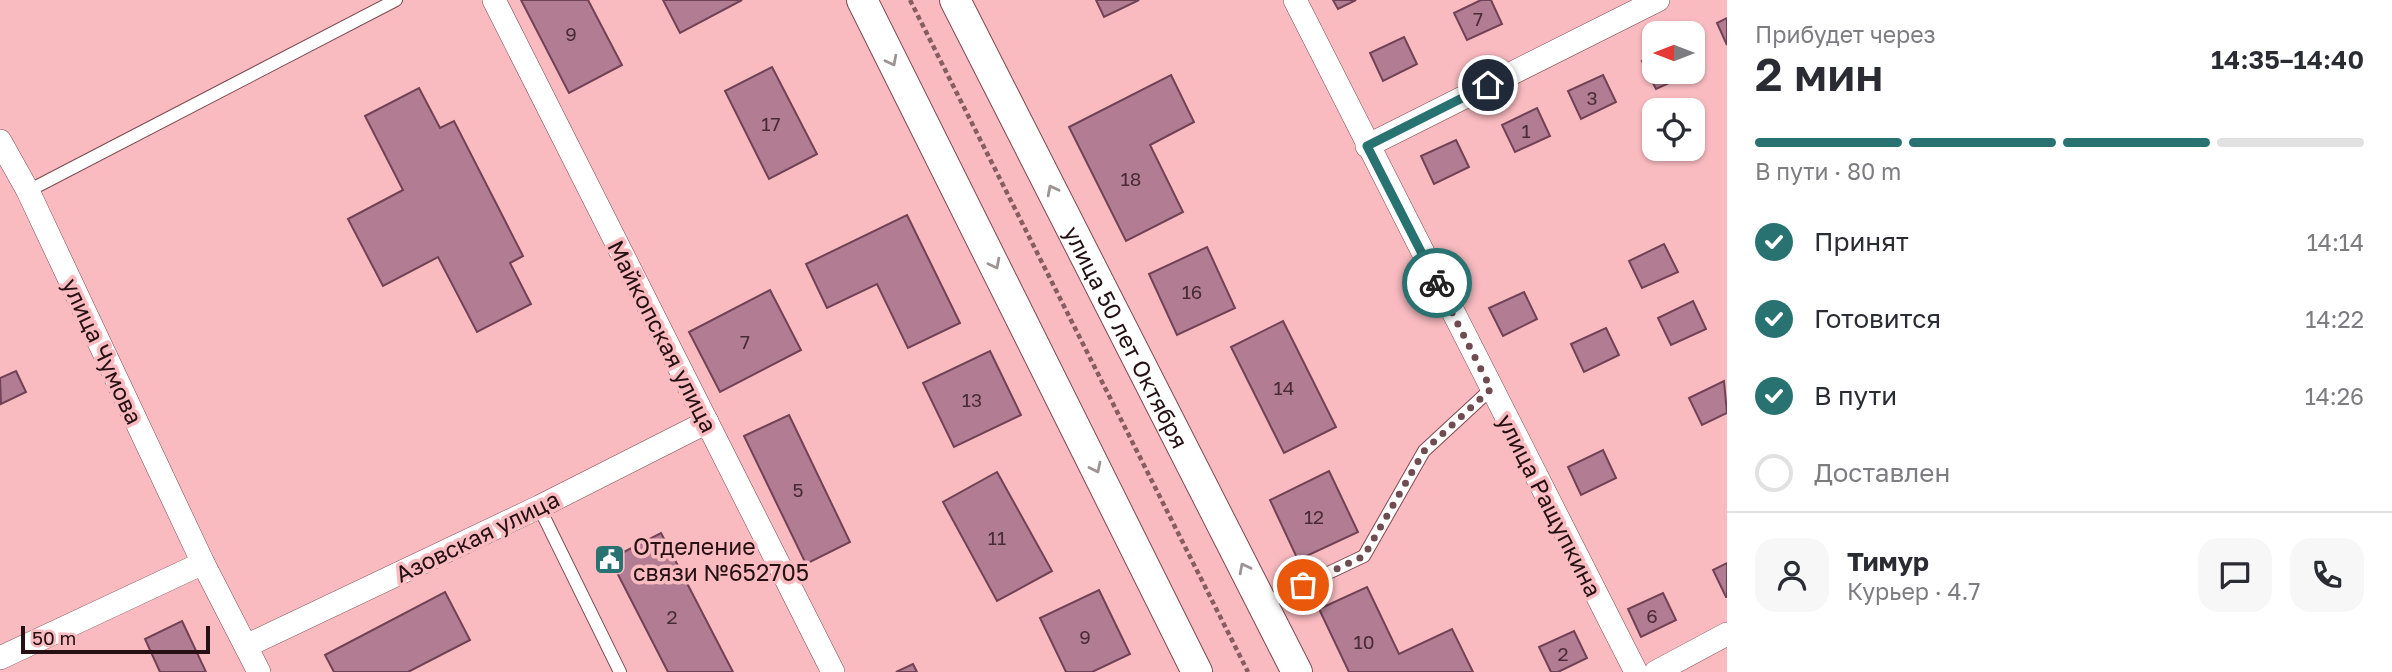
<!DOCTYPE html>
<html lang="ru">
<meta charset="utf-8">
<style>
:root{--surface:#fff;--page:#f7f7f7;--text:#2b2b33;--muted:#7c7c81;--line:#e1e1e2;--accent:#287271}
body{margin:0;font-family:"Golos Text",sans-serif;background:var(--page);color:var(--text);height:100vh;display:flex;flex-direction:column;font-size:26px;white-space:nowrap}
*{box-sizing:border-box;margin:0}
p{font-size:23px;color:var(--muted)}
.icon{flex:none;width:38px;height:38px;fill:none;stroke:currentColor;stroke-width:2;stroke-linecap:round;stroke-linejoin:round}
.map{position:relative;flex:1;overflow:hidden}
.sheet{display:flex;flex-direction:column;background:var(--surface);width:665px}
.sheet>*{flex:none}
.needle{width:46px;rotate:270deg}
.buttons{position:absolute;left:1642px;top:21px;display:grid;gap:14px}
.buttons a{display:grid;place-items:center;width:63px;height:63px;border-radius:14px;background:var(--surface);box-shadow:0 2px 5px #0004;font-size:35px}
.scale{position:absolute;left:21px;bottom:18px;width:189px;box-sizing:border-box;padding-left:7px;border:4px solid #251013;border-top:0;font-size:19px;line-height:24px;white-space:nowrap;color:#251013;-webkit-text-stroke:5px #f9bbc0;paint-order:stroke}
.pin{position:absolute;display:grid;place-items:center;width:60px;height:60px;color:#fff;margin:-30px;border:4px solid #fff;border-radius:50%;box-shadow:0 2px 7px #0007}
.courier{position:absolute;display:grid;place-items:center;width:70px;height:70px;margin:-35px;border:5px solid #287271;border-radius:50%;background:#fff;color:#222;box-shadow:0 2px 9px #0007}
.overview em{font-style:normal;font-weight:600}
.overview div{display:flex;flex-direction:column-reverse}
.overview{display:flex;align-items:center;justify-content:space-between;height:119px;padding:0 28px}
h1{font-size:46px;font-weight:600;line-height:52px}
.bar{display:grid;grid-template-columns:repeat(4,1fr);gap:10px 7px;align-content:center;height:84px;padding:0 28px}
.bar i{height:9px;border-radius:5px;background:var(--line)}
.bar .selected{background:var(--accent)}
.bar p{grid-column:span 4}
.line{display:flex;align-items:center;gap:18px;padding:0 28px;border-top:2px solid var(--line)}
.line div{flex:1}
.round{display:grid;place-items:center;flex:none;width:74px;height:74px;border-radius:21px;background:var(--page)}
ol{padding:0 28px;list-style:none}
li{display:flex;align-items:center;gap:21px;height:77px}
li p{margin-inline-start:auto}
li .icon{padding:7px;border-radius:50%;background:var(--accent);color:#fff;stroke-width:4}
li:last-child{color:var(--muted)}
li i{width:38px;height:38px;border:4px solid var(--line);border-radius:50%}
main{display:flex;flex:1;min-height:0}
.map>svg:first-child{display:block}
.building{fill:#b27d92;stroke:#714255;stroke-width:2}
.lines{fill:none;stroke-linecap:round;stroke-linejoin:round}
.service-casing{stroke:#7e4a4f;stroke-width:14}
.minor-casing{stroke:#7e4a4f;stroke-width:24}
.tertiary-casing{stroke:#7e4a4f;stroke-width:32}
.path{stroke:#865e62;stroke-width:4.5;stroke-dasharray:5 3.5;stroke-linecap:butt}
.service{stroke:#fff;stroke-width:12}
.minor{stroke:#fff;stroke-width:23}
.tertiary{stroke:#fff;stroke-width:30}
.oneway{stroke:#9d9395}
.done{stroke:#6f4c50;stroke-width:7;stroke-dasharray:0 12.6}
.route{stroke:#287271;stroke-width:9}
.labels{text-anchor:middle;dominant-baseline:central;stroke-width:7;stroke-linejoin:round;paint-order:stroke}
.number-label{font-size:19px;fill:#482b33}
.street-label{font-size:23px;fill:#251013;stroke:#f9bbc0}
.poi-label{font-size:23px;fill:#251013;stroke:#f9bbc0;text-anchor:start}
</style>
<main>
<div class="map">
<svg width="1727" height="672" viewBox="0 0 1727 672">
<rect width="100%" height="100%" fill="#f9bbc0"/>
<!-- building -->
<g class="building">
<path d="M521,0H588L622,65L569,93Z"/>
<path d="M663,0H742L680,33Z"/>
<path d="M1096,0H1139L1104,17Z"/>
<path d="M1333,0H1356L1338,9Z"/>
<path d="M1481,0H1491L1502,24L1467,40L1454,13Z"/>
<path d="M1727,18V45L1717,23Z"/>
<path d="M1404,37L1417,64L1383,81L1370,53Z"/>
<path d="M1654,56V72L1691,73L1656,89L1642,61Z"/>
<path d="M772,67L817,154L769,179L725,91Z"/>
<path d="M1171,75L1194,122L1150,145L1183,212L1126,241L1069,127Z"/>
<path d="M1603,75L1616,102L1581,119L1568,91Z"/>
<path d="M419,88L440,128L454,121L523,256L510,263L531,304L477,332L438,257L383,286L348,219L403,190L365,116Z"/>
<path d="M1537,108L1550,136L1515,152L1502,125Z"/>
<path d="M1456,140L1469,167L1434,184L1421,156Z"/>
<path d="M907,215L960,323L908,348L877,284L827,308L806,264Z"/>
<path d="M1664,244L1678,272L1642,288L1629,261Z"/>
<path d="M1207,247L1235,308L1177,335L1149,274Z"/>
<path d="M770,290L801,350L720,392L689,332Z"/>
<path d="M1524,292L1537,319L1503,336L1489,308Z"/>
<path d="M1693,301L1706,329L1671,345L1658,318Z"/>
<path d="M1283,321L1336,427L1284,453L1231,347Z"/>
<path d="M1606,328L1619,355L1584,372L1571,344Z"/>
<path d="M990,351L1021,415L954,447L923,383Z"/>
<path d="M16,371L26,392L1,404L0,378Z"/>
<path d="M1724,381L1727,413L1702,425L1689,398Z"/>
<path d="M789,415L850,542L806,564L744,436Z"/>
<path d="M1603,450L1616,478L1581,495L1568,467Z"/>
<path d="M1329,471L1358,532L1298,560L1270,500Z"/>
<path d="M997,472L1052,571L997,601L943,502Z"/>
<path d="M661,533L733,672H668L610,559Z"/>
<path d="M1727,563V597H1726L1713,570Z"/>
<path d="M1367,587L1399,654L1452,629L1473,672H1349L1319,609Z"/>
<path d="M1099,590L1130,654L1092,672H1066L1040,618Z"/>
<path d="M445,592L470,640L408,672H334L325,655Z"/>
<path d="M1663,593L1676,620L1641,637L1628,609Z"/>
<path d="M182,621L206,672H160L145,639Z"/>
<path d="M1574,631L1587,658L1558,672H1551L1539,647Z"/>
<path d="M913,664L917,672H896Z"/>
</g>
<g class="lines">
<defs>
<g id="service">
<path d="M28,191L396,0"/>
<path d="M539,507L620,672"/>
<path d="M1263,604L1364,556L1424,451L1491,389"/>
</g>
<g id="minor">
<path d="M494,0L833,672"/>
<path d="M1295,0L1636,672"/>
<path d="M0,141L28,191L203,563L259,672"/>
<path d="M1367,146L1658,0"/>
<path d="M246,646L539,507L707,422"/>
<path d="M0,658L203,563"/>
<path d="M1656,672L1727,634"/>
</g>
<g id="tertiary">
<path d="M862,0L1197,672"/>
<path id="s1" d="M955,0L1297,672"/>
</g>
</defs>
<!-- service casing -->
<use href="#service" class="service-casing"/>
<!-- minor casing -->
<use href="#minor" class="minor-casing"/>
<!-- tertiary casing -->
<use href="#tertiary" class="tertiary-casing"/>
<!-- path -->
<path class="path" d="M910,0L1248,672"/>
<!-- service -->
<use href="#service" class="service"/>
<!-- minor -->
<use href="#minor" class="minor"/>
<!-- tertiary -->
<use href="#tertiary" class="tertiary"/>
</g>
<!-- one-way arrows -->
<defs><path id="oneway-chevron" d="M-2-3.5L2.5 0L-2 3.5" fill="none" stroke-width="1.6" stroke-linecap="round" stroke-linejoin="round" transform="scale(1.75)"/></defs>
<g class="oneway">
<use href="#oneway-chevron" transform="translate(892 61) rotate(63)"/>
<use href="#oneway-chevron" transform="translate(1052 190) rotate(-117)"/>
<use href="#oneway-chevron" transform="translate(995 264) rotate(63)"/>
<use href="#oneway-chevron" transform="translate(1096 468) rotate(64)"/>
<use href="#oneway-chevron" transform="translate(1244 568) rotate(-117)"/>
</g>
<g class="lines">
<!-- done -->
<path class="done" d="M1303,585L1364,556L1424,451L1491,389L1437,283"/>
<!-- route -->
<path class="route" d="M1437,283L1367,146L1488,85"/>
</g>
<!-- icons -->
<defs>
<symbol id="civic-square" viewBox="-11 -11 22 22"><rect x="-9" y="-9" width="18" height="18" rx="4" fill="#287271" stroke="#f9bbc0"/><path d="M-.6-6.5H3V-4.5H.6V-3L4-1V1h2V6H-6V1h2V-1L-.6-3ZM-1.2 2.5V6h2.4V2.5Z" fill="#fff"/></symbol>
</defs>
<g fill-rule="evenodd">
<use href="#civic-square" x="592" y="542" width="35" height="35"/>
</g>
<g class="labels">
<!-- number labels -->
<g class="number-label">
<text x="1478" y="18">7</text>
<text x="571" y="33">9</text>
<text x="1592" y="97">3</text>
<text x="771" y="123">17</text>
<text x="1526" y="130">1</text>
<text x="1131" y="178">18</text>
<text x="1192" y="291">16</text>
<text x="745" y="341">7</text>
<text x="1284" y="387">14</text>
<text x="972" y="399">13</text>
<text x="798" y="489">5</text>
<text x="1314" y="516">12</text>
<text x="997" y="537">11</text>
<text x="1652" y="615">6</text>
<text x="672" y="616">2</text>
<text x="1085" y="636">9</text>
<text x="1364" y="641">10</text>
<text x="1563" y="653">2</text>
</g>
<!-- street labels -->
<g class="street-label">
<text transform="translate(663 336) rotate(63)">Майкопская улица</text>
<text stroke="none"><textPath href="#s1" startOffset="378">улица 50 лет Октября</textPath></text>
<text transform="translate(103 351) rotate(65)">улица Чумова</text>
<text transform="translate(1550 505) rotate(63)">улица Ращупкина</text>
<text transform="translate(477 536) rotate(-26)">Азовская улица</text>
</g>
<!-- poi labels -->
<g class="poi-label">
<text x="633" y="546">Отделение<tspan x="633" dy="26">связи №652705</tspan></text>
</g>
</g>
</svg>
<div class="buttons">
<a><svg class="needle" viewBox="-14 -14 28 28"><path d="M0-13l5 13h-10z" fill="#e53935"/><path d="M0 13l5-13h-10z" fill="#7c7c81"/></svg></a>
<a><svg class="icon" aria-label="locate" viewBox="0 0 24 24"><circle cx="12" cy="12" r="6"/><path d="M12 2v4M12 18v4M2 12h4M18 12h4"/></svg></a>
</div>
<div class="scale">50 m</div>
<div class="pin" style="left:1303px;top:585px;background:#ea580c"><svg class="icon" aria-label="bag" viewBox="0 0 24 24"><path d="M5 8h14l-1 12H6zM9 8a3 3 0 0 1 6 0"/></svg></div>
<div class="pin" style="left:1488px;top:85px;background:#1f2937"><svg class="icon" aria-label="home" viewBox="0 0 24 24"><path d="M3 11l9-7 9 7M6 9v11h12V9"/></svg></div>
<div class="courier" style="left:1437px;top:283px"><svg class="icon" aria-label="bike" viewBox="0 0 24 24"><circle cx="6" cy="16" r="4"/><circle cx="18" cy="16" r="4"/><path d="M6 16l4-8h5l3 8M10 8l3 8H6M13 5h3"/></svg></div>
</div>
<section class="sheet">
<div class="overview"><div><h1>2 мин</h1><p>Прибудет через</p></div><em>14:35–14:40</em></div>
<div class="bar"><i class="selected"></i><i class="selected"></i><i class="selected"></i><i></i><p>В пути · 80 m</p></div>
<ol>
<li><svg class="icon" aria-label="check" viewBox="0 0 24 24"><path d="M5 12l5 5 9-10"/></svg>Принят<p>14:14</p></li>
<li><svg class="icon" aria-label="check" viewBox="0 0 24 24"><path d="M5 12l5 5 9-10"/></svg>Готовится<p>14:22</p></li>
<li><svg class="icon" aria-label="check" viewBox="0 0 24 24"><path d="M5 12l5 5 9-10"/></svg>В пути<p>14:26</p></li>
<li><i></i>Доставлен</li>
</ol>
<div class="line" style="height:126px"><a class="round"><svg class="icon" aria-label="person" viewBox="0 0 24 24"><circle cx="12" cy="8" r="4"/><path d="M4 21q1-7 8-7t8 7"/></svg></a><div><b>Тимур</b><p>Курьер · 4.7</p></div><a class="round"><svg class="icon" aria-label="chat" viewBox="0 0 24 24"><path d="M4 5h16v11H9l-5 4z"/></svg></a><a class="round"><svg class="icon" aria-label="phone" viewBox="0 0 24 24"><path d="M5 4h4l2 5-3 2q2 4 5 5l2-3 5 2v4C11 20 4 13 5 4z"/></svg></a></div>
</section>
</main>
